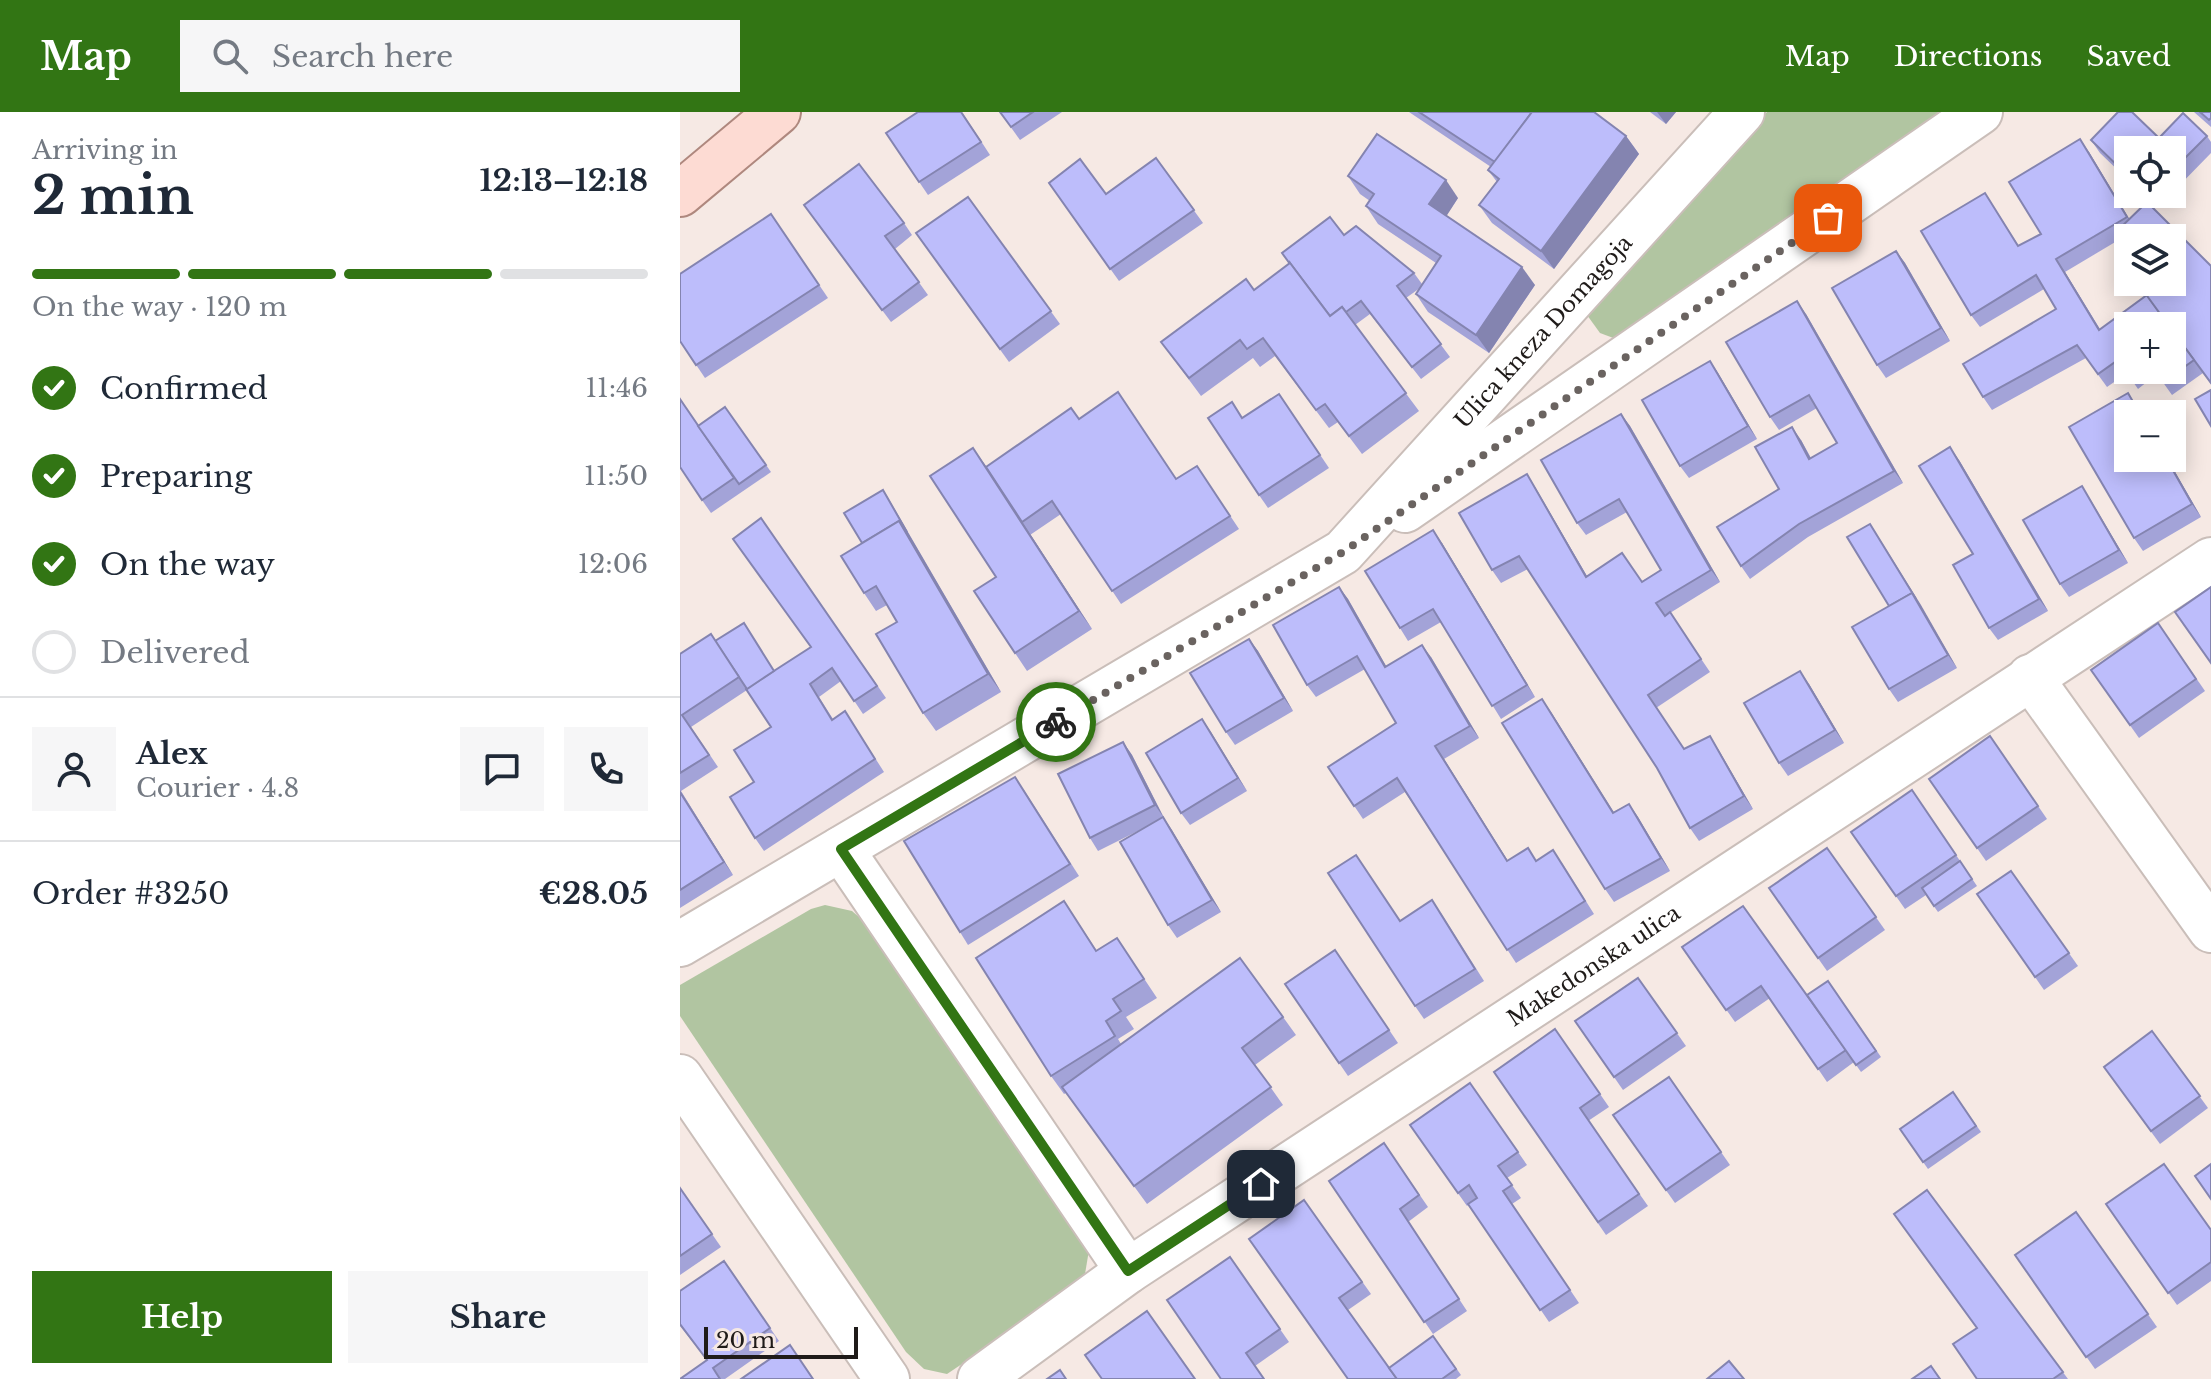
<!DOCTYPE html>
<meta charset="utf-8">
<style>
:root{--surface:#fff;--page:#f6f6f7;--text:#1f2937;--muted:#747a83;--line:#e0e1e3;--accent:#327514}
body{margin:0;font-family:"Libre Baskerville",serif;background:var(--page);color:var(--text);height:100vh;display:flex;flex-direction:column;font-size:30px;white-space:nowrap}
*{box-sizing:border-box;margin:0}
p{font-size:26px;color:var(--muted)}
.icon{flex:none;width:44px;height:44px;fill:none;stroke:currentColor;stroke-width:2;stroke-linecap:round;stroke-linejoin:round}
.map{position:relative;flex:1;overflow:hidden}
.side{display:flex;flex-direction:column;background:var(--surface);width:680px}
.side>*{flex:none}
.fabs{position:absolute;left:1434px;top:24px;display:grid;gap:16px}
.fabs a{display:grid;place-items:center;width:72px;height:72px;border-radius:0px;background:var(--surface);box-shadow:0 4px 20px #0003;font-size:40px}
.scale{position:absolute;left:24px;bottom:20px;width:154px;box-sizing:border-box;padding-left:8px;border:4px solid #1f1b19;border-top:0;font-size:22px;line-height:28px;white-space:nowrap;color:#1f1b19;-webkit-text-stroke:6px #f6e9e4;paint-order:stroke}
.pin{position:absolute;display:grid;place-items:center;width:68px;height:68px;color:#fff;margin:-34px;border-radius:16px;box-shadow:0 4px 12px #0006}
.courier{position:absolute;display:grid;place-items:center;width:80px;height:80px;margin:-40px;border:6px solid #327514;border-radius:50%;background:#fff;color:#222;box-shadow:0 2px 10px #0007}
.summary em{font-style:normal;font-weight:700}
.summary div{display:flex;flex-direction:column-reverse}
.summary{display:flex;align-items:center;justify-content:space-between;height:136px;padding:0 32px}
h1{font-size:52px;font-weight:700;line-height:60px}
.bar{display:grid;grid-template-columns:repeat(4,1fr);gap:12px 8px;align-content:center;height:96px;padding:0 32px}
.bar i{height:10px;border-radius:6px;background:var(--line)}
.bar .current{background:var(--accent)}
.bar p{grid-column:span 4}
.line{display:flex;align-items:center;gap:20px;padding:0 32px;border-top:2px solid var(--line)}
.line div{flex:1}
.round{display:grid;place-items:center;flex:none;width:84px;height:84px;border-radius:0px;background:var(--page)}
ol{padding:0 32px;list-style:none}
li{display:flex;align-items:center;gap:24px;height:88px}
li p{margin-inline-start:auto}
li .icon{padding:8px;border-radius:50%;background:var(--accent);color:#fff;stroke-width:4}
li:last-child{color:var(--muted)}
li i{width:44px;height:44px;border:4px solid var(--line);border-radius:50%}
.primary-button{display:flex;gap:16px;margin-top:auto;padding:16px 32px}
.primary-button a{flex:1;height:92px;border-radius:0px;background:var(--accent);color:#fff;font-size:32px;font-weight:700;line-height:92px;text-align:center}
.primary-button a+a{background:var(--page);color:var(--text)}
header{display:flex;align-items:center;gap:48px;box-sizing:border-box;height:112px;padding:0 40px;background:var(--accent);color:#fff}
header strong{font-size:38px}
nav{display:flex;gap:44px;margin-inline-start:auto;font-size:28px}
.search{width:560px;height:72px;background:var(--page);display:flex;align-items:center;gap:20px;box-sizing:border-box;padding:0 28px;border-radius:0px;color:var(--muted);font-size:30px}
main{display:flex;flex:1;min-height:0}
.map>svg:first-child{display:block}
.green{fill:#b1c5a1}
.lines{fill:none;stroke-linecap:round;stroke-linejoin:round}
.minor-casing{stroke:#cabeb9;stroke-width:48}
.major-casing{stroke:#af887e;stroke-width:48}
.minor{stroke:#fff;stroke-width:44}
.major{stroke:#fddbd3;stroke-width:44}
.wall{fill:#a3a3d8;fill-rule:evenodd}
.shaded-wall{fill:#8484b0}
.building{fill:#bdbdfb;stroke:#8484b0;stroke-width:2}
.done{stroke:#6a6360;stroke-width:8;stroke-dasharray:0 14.4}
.route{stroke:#327514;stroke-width:10}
.labels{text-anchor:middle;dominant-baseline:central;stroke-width:8;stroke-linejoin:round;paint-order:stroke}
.street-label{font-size:22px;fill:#1f1b19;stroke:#f6e9e4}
</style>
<header>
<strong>Map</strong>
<div class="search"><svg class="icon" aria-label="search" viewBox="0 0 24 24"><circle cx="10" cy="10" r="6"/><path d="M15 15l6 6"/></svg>Search here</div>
<nav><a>Map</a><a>Directions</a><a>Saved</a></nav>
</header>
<main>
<section class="side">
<div class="summary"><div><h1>2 min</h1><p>Arriving in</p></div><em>12:13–12:18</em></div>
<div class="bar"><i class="current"></i><i class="current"></i><i class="current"></i><i></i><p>On the way · 120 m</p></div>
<ol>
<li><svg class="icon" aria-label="check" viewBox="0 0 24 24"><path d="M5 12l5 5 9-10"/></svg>Confirmed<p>11:46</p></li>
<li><svg class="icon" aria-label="check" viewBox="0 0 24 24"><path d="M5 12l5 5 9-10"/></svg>Preparing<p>11:50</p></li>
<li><svg class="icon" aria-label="check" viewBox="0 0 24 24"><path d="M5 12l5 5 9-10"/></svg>On the way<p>12:06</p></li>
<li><i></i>Delivered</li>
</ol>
<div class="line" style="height:144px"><a class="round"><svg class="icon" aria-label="person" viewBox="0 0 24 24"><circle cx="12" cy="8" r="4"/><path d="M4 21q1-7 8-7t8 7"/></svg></a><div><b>Alex</b><p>Courier · 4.8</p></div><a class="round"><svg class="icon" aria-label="chat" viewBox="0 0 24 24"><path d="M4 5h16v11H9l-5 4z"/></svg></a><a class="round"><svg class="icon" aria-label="phone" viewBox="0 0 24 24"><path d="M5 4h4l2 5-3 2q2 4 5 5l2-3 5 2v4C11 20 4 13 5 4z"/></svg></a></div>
<div class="line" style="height:104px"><div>Order #3250</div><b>€28.05</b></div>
<div class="primary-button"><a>Help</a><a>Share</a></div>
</section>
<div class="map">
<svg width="1531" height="1267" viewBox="0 0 1531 1267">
<rect width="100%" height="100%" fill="#f6e9e4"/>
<!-- green -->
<g class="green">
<path d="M1087,0H1273L936,227L920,221L907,203L909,193Z"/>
<path d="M145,793L172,799L187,812L409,1138L405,1162L391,1179L267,1262L244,1257L226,1240L0,904V873L131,797Z"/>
</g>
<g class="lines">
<defs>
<g id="minor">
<path d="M725,398L1300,0"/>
<path d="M1350,565L1531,818"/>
<path d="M161,737L448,1159"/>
<path id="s1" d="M0,832L663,440L1062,0"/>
<path d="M0,965L207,1267"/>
<path id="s2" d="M300,1267L448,1159L1531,448"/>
</g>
<path id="major" d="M0,82L98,0"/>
</defs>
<!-- minor casing -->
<use href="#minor" class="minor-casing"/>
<!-- major casing -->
<use href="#major" class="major-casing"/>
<!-- minor -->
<use href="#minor" class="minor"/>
<!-- major -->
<use href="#major" class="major"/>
</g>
<!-- wall -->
<g class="wall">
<path d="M282,0L310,43L248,83L206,21Z"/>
<path d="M320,0H382L340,28Z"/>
<path d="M729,0H914L946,24L959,42L874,157L812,111L799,93L817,70L808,58L811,55Z"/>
<path d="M970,0H996L986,12Z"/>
<path d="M1514,0H1531V15Z"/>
<path d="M1527,24L1531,30V41L1492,81V38H1448V68L1420,41L1411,28Z"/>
<path d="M1409,40L1449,107L1531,154V272L1523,261L1492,283L1477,262L1458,277L1447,261L1427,275L1406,246L1312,298L1303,285L1376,197L1364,177L1300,215L1291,203L1305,81L1339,134L1361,122ZM1442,126L1448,135V126L1492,170L1420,217L1385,160ZM1492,214V258H1448Z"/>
<path d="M476,46L523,111L439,169L369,71L426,82Z"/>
<path d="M668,64L778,86L766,104L855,173L809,241L748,200L736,182L740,176L726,186L770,245L741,267L690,202L675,213L739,299L682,342L658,310L649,316L595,244L580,255L573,246L521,284L481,230L574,178L664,123L734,161L742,172L756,151L698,112L686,94L690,89L680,82Z"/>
<path d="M1463,82H1491L1477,96Z"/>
<path d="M288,85L380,212L329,250L236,121Z"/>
<path d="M91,102L148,186L25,266L0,229Z"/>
<path d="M133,106L224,111L232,123L215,137L248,183L211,210Z"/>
<path d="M1216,139L1225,151L1270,229L1206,266L1197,253Z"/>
<path d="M1126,202L1223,371L1128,425L1070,467L1061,454L1121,328L1131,346L1157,331L1137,296L1099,318L1090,305Z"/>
<path d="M1030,249L1038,261L1077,327L1009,366L1000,354Z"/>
<path d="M1448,281L1462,302H1448V346H1487L1521,405L1463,439L1454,426L1389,315Z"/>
<path d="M599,282L649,356L588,396L579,383L563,306Z"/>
<path d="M45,295L91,360L31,401L22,388L18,314Z"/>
<path d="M941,302L950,314L1040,470L990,501L1030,560L976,596L1004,637H1038L1073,697L1019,729L1010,716L977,656L848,457L821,471L812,458L855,375L907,464L962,469L981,458L947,400L906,423L897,411Z"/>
<path d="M399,307L497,367L517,354L559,417L441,492L381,402L350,423L348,419L412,517L347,559L335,541L316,465L306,355Z"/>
<path d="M1279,348L1368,499L1318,528L1309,516L1293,442Z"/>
<path d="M203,378L321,580L256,619L243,601L217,510L207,493L196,499L184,481L182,431Z"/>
<path d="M1410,387L1448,451L1389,485L1380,472Z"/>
<path d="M81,406L206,586L183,602L161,569L139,585L153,607L165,599L204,660L84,739L75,726L74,670L91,615L67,578L11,615L38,655L1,679L53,763L0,796V542L35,529L95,559L131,535Z"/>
<path d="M1194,418L1277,556L1218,590L1209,577V494Z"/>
<path d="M762,431L855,585L821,607L761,510L728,529L720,516Z"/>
<path d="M659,475L668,487L706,554L751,545L799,626L764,647L828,749H856L882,751L914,802L836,851L725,680L683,707L648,655L716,611L685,557L636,585L627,573Z"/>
<path d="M1478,511L1525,579L1459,626L1411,558Z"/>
<path d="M569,527L578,539L613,599L555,633L546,620Z"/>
<path d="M1129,572L1164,631L1108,664L1099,651Z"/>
<path d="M871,600L933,700L949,692L958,705L990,759L934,790L925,777Z"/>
<path d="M522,607L567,679L510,713L501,701Z"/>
<path d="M1310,624L1367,707L1306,749L1249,667Z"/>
<path d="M443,630L452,643L484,706L541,800L497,826L488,813L466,715L418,739L410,726Z"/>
<path d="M344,678L399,764L288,833L280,820Z"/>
<path d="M1232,678L1297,774L1258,800L1246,783L1225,797L1171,720Z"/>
<path d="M1147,736L1205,818L1147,859L1089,776Z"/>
<path d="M1331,759L1398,854L1364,878L1297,782Z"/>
<path d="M384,789L417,839L437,826L477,886L446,905L454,917L438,927L441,932L603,905L616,923L575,953L603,993L467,1092L386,981L384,982L371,964Z"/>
<path d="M1063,794L1158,927L1148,869L1201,945L1181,960L1174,950L1147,970L1090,886L1055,910L1002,835Z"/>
<path d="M761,801L804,869L744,907L735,894L720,809Z"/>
<path d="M655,838L718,931L668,964L605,872Z"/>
<path d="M958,866L1006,934L943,978L895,909Z"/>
<path d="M875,917L929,995L908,1009L968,1094L926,1123L814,960Z"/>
<path d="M1472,919L1528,996L1480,1032L1424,955Z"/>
<path d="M989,965L1050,1053L995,1091L933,1003Z"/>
<path d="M790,971L847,1053L827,1066L841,1086L832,1092L899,1191L869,1210L789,1092L787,1094L730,1013Z"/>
<path d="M1273,980L1301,1020L1248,1057L1220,1017Z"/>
<path d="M704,1031L748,1095L728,1110L787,1199L753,1222L649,1069Z"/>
<path d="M0,1076L41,1135L0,1163Z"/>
<path d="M1247,1078L1388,1267H1297V1216Z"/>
<path d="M624,1088L691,1182L668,1198L709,1256L753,1224L781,1263L776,1267H668Z"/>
<path d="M1426,1092L1531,1118V1169L1497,1193Z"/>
<path d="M1396,1100L1477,1215L1415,1257L1335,1143Z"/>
<path d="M550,1145L609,1230L575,1254L487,1188Z"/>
<path d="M44,1149L99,1229L45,1267H0L27,1248L0,1214V1179Z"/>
</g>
<!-- shaded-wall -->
<g class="shaded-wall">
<path d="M977,0H996L986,12Z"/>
<path d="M946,24L959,42L874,157L861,139Z"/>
<path d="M1400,27L1409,40L1456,118L1447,105Z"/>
<path d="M766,68L778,86L762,111L749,92Z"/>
<path d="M1216,139L1225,151L1270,229L1261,216Z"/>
<path d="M1376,147L1385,160L1428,231L1419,218Z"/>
<path d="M842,155L855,173L809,241L796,223Z"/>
<path d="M1117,189L1126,202L1223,371L1214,359Z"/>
<path d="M1030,249L1038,261L1077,327L1068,314Z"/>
<path d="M941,302L950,314L1040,470L1031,458Z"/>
<path d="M1112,315L1121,328L1138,360L1129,347Z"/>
<path d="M1270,335L1279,348L1368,499L1359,487Z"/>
<path d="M293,336L306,354L412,517L399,499Z"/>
<path d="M1486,346H1487L1521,405L1512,392Z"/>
<path d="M847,362L855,375L915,478L906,465Z"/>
<path d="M1402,374L1410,387L1448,451L1439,438Z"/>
<path d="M203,378L207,384L321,580L308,562L219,409Z"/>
<path d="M753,418L762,431L855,585L847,573Z"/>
<path d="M1194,418L1241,493L1277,556L1268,543Z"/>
<path d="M659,475L668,487L714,568L705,555Z"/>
<path d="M569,527L578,539L613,599L604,586Z"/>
<path d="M742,533L751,545L799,626L790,614Z"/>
<path d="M1120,559L1129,572L1164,631L1155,618Z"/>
<path d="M862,587L871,600L942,713L933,701Z"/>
<path d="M522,607L531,620L567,679L558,666Z"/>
<path d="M1030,624L1038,637L1073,697L1064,684Z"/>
<path d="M443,630L452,643L484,706L475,693Z"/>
<path d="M755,634L764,647L836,762L827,749Z"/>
<path d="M0,678L53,763L44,750Z"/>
<path d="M949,692L958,705L990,759L981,746Z"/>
<path d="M483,705L492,718L541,800L532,788Z"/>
</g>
<!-- building -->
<g class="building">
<path d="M238,0H281L301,30L239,70L206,21Z"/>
<path d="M320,0H353L331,15Z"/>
<path d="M739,0H852L815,50Z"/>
<path d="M852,0H914L946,24L861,139L799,93L819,67L808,58Z"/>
<path d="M1438,0H1452L1479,26L1503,1L1527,24L1492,59V38H1448V64L1411,28Z"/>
<path d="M1520,0H1531V6L1529,8Z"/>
<path d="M697,22L766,68L749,92L842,155L796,223L736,182L761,144L686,94L694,82L668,64Z"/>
<path d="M1400,27L1447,105L1376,147L1419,218L1467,183L1489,214H1448V258H1457L1449,264L1438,248L1418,262L1397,233L1303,285L1283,252L1376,197L1356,163L1291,203L1241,119L1305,81L1338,134L1361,122L1329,70Z"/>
<path d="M476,46L514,98L430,157L369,71L400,47L426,82Z"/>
<path d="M179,52L224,111L205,124L239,170L202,198L124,93Z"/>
<path d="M288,85L371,199L320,237L236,121Z"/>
<path d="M1467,90L1531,154V271L1492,218V214H1489L1457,170H1492V126H1448V131L1437,119Z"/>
<path d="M91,102L139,173L16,253L0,229V162Z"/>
<path d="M650,105L664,123L676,114L734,161L717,174L761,232L732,255L681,189L666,200L662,195L650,204L610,151V152L602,141Z"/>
<path d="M1216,139L1261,216L1197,253L1152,176Z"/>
<path d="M1448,145V158L1442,150Z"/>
<path d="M610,151L650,204L662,195L726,281L669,324L645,292L636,298L583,226L567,237L560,228L509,266L481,230L566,167L574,178Z"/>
<path d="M1117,189L1214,359L1119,412L1061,454L1037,415L1099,377L1075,335L1112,315L1129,347L1157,331L1129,283L1090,305L1046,230Z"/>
<path d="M1492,218L1514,248L1483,270L1474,258H1492Z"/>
<path d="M1030,249L1068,314L1000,354L962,288Z"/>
<path d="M1531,278V314L1515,287Z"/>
<path d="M438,280L496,367L517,354L550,404L432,479L372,389L342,410L306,355L391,296L399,307Z"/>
<path d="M1448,281L1460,302H1448V346H1486L1512,392L1454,426L1389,315Z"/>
<path d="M599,282L640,343L579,383L528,306L552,290L562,306Z"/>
<path d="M0,287L54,366L22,388L0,355Z"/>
<path d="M45,295L86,353L59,372L18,314Z"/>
<path d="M941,302L1031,458L976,491L985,504L990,500L1021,547L968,583L1004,637L1030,624L1064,684L1010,716L977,656L839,444L812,458L779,401L847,362L906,465L942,441L962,470L981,458L939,387L897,411L861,348Z"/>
<path d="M1270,335L1359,487L1309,516L1273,453L1293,442L1239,354Z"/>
<path d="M293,336L399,499L335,541L294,479L316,465L250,364Z"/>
<path d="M1402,374L1439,438L1380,472L1343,408Z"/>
<path d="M203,378L227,420L219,409L182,431L164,401Z"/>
<path d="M81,406L197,574L174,589L152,556L130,572L152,608L165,599L195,647L75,726L50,685L74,670L54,638L91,615L66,577L131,535L53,427Z"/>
<path d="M219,409L308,562L243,601L196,522L217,510L196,474L184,481L161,444Z"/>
<path d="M1190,412L1236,487L1232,481L1209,494L1167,425Z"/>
<path d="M753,418L847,573L812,594L753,497L720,516L685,459Z"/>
<path d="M659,475L705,555L742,533L790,614L755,634L827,749L848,736L856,749L873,738L905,789L827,838L717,666L674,694L648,655L716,611L677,544L627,573L593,513Z"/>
<path d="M1531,475V551L1495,500Z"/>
<path d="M1232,481L1268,543L1209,577L1172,515Z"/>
<path d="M64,511L94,559L67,577L35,529Z"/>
<path d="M1478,511L1516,567L1450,613L1411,558Z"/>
<path d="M31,522L59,565L2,603L29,643L0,661V542Z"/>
<path d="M569,527L604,586L546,620L510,561Z"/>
<path d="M1120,559L1155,618L1099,651L1064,591Z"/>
<path d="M862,587L933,701L949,692L981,746L925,777L822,611Z"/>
<path d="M522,607L558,666L501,701L466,641Z"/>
<path d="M1310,624L1358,694L1297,736L1249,667Z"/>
<path d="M443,630L475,693L410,726L378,662Z"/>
<path d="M335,665L390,752L280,820L224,729Z"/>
<path d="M1232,678L1276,743L1216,784L1171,720Z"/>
<path d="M0,680L44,750L0,778Z"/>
<path d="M483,705L532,788L488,813L440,730Z"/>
<path d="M1147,736L1196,805L1138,846L1089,776Z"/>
<path d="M676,743L720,809L752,788L795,857L735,894L648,761Z"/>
<path d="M1280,749L1292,767L1254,794L1242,776Z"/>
<path d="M1331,759L1389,841L1355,865L1297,782Z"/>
<path d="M384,789L416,839L437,826L464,867L433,887L441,899L426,909L435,924L371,964L296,846Z"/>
<path d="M1063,794L1166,938L1138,957L1081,874L1046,898L1002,835Z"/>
<path d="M655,838L709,918L659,951L605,872Z"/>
<path d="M560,846L603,905L562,936L591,975L454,1074L382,975Z"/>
<path d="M958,866L997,921L934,965L895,909Z"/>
<path d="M1148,869L1196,939L1176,953L1127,883Z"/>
<path d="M875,917L920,982L900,996L959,1082L918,1110L814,960Z"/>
<path d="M1472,919L1520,984L1471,1019L1424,955Z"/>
<path d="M989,965L1041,1040L986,1078L933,1003Z"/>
<path d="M790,971L838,1040L818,1054L832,1073L823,1079L890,1178L860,1198L788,1092L797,1086L789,1073L778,1081L730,1013Z"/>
<path d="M1273,980L1296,1014L1243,1050L1220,1017Z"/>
<path d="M704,1031L739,1083L720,1097L779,1187L744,1210L649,1069Z"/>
<path d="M1484,1052L1531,1118V1150L1488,1181L1426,1092Z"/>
<path d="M1531,1052V1087L1515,1064Z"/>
<path d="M0,1076L32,1122L0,1144Z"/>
<path d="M1247,1078L1383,1260L1373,1267H1297L1273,1232L1297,1216L1214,1102Z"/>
<path d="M624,1088L682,1170L659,1186L717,1267H668L569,1127Z"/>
<path d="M1396,1100L1468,1202L1406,1245L1335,1143Z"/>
<path d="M550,1145L600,1217L566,1241L584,1267H541L487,1188Z"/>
<path d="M44,1149L90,1216L33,1256L40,1267H0L27,1248L0,1212V1179Z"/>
<path d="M467,1199L515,1267H422L405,1243Z"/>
<path d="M753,1224L776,1257L762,1267H717L709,1256Z"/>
<path d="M110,1233L133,1267H61Z"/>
<path d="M1049,1249L1064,1267H1027Z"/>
<path d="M1251,1254L1260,1267H1232Z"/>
<path d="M380,1258L386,1267H367Z"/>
</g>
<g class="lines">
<!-- done -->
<path class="done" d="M376,610L663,440L1148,106"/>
<!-- route -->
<path class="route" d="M376,610L161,737L448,1159L581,1072"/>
</g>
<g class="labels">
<!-- street labels -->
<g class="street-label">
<text stroke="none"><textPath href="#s1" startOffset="1068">Ulica kneza Domagoja</textPath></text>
<text stroke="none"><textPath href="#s2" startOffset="740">Makedonska ulica</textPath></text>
</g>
</g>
</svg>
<div class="fabs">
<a><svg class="icon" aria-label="locate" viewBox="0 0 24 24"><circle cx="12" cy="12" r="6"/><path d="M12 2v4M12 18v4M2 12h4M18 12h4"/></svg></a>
<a><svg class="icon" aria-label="layers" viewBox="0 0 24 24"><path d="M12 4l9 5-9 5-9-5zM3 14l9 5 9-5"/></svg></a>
<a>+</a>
<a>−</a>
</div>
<div class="scale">20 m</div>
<div class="pin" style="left:1148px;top:106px;background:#ea580c"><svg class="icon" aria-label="bag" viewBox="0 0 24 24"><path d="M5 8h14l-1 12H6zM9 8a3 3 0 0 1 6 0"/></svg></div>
<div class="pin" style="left:581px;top:1072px;background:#1f2937"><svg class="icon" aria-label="home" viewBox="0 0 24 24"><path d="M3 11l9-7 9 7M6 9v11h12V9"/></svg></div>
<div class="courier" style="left:376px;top:610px"><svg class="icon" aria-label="bike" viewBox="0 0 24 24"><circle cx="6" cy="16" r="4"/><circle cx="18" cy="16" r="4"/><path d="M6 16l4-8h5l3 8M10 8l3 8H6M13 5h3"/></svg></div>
</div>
</main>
